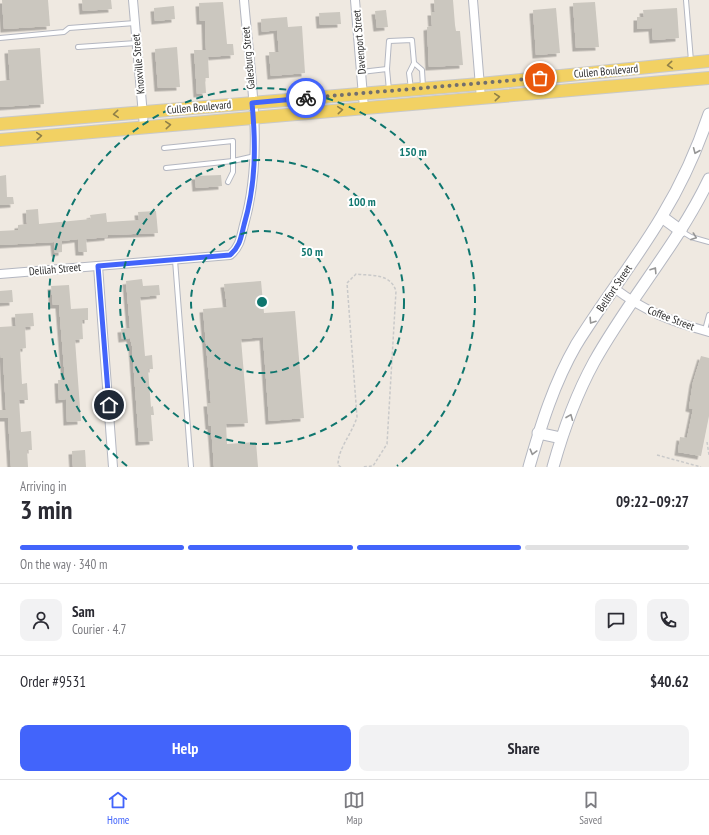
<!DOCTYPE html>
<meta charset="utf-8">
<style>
:root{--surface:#fff;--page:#f2f2f3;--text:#2b2b33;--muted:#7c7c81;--line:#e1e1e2;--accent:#4264fb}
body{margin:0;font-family:"PT Sans Narrow",sans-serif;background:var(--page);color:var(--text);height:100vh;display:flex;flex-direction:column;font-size:15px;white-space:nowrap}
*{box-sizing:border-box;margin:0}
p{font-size:13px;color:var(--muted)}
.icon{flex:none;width:22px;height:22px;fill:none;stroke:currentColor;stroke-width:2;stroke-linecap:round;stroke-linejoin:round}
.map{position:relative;height:467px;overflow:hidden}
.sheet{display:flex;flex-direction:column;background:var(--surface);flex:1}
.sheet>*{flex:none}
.pin{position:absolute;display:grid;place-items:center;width:34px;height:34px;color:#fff;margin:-17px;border:2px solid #fff;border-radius:50%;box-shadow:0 1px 4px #0007}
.courier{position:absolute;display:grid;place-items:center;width:40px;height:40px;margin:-20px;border:3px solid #4264fb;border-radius:50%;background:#fff;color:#222;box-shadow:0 1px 5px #0007}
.head em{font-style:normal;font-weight:700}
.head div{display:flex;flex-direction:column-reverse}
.head{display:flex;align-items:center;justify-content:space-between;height:68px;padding:0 20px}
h1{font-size:26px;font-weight:700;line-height:30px}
.bar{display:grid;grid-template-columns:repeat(4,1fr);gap:6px 4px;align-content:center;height:48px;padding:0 20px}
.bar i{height:5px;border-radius:3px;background:var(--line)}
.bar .selected{background:var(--accent)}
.bar p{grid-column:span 4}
.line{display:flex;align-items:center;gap:10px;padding:0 20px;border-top:1px solid var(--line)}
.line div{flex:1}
.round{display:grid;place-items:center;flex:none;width:42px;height:42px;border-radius:8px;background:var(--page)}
.cta{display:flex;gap:8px;margin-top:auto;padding:8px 20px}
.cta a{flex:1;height:46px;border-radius:8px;background:var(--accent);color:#fff;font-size:16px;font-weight:700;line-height:46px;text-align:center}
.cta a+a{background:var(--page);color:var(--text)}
.tab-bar{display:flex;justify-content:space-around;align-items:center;height:56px;border-top:1px solid var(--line);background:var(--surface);font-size:11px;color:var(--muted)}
.tab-bar a{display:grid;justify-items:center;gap:2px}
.tab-bar .selected{color:var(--accent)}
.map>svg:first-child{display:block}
.building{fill:#cbc7bf;filter:url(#shadow)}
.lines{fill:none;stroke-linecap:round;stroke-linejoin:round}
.service-casing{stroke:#b4b7c1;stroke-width:6}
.minor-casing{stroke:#b4b7c1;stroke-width:10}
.secondary-casing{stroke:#b4b7c1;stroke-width:13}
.primary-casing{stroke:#c9c9c9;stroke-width:14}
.path{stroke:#c9c9c9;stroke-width:1.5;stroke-dasharray:3 2;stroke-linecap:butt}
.service{stroke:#fff;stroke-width:4}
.minor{stroke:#fff;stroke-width:8}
.secondary{stroke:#fff;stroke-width:11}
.primary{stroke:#f2d163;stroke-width:12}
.oneway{stroke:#908048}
.oneway2{stroke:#969696}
.done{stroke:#726f6d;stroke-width:4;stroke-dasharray:0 7.2}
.route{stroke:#4264fb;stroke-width:5}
.ring{fill:none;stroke:#0f766e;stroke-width:2;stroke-dasharray:7 5}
.labels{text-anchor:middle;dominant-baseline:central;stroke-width:4;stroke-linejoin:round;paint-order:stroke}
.street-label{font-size:11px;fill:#2e2e2e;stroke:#fff}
.centre{fill:#0f766e;stroke:#fff;stroke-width:2}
.ring-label{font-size:12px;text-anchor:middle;font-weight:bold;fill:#0f766e;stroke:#fff;stroke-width:4;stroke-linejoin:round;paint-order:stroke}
</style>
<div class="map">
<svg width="709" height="467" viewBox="0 0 709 467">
<defs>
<filter id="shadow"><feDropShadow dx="-3.5" dy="3.5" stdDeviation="0" flood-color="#0004"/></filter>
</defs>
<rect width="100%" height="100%" fill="#efe9e1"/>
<!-- building -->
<g class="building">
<path d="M2,0H48L50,26L4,29Z"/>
<path d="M82,0H111L112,9L83,11Z"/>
<path d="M434,0H453L455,25L456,31H460L463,65L429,67L427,27L432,26L431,12H435Z"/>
<path d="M223,2L227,44H233L234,55L208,57L209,78H205L206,93L197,94L194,50H206L205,21H200L199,3Z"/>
<path d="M595,2L599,47L576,48L573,3Z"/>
<path d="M174,6L175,19L155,21L154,8Z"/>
<path d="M556,8L560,53L536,55L533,10Z"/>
<path d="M677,8L679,38L653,40L652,28L637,29V17H644L643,10Z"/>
<path d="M386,10L388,27L377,28L375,11Z"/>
<path d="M340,12L341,24L320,25L319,13Z"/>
<path d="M287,17L288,27L302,26L305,73L271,76L269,52H279L277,30L262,32L261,19Z"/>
<path d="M177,47L180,87L158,88L155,49Z"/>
<path d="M40,48L44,104L0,107V81L10,80L8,50Z"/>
<path d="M6,175L7,197H13L14,204L0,205V176Z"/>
<path d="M221,175L222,186L196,188L195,176Z"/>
<path d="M38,209L39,224L91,219L90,215L106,213L107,222L139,220L138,212L156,211L158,233L108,235V237L86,239L87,252H79L78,239L62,241V252L55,253L54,242L0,245V231L18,230V225L27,224L26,210Z"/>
<path d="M142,279L143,286L159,285L160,295L140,297L145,356L152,355L153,369H148L151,407L153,406L154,415H151L153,441L139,442L132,346L130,338L122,339L121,329L130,328L126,281Z"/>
<path d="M261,281L264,313L295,311L304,418L269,421L263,337L241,339L248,423L226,424L227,444L256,442L258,467H214L211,426H209L207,403H211L203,309L227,307L224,284Z"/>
<path d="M69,285L71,309L88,308V320H82L83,339L75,340L81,421L67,422L66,399L59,400L58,380H65L59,305H53L51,286Z"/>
<path d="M12,290L13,302L0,303V291Z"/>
<path d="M33,313L34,326L25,327L26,348L20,349L22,384L27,383L28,400H19L21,432L31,431L32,450H27L28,467H11L8,418H0V410H6L3,358H1L0,348V327L16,326L15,314Z"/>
<path d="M701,356L709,358V416L701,456L678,452L680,437L687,438L693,409L689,408L693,382Z"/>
<path d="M85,450L86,467H73L72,451Z"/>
</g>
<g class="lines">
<defs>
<g id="service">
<path d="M686,0L691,61"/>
<path d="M0,38L64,32L69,28L135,23"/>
<path d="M78,47L136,43"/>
<path d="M414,63L422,70L423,87"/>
<path d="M387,69L389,41L412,40L414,63L409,73L411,89"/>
<path d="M361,72L387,69L389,90"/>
<path d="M164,148L233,141V172L228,182"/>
<path d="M166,168L233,161L255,156"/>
<path d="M681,231L691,237L709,242"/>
<path d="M175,260L191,467"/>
<path d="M705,330L709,315"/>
</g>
<g id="minor">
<path d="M133,0L144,127"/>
<path d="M355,0L364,108"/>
<path d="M473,0L481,99"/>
<path d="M98,266L113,467"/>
<path d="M0,274L230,255C240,247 241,237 244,225C265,152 250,74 244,0"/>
<path d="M614,288C646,312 670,321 709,332"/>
</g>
<g id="secondary">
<path d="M662,217L681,231"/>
<path d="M538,433L561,438"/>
<path d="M529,467C541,425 554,383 576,345C603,301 636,260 662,216C682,183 697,150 709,114"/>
<path d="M553,467C563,431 576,395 594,362C629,299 678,244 709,179"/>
</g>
<g id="primary">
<path d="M0,124L480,84L709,61"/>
<path d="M0,140L709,78"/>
</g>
</defs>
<!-- service casing -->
<use href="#service" class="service-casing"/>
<!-- minor casing -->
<use href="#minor" class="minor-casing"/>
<!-- secondary casing -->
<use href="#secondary" class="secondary-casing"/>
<!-- primary casing -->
<use href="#primary" class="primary-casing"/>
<!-- path -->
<g class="path">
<path d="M707,442L709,455"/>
<path d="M657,455L701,467"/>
<path d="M341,467L338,465C338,448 352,434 357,417L347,283L356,274C372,276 390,273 396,291L387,444L373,466L362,467"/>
</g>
<!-- service -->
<use href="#service" class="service"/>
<!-- minor -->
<use href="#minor" class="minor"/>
<!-- secondary -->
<use href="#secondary" class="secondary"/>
<!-- primary -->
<use href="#primary" class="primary"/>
</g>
<!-- one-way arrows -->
<defs><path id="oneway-chevron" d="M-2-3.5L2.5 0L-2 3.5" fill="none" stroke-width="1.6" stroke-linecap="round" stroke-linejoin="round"/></defs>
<g class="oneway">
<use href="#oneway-chevron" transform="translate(670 65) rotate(175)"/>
<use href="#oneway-chevron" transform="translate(497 97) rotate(-5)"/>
<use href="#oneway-chevron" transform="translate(340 110) rotate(-5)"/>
<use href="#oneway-chevron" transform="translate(116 114) rotate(175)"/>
<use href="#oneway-chevron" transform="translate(168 125) rotate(-5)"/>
<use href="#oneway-chevron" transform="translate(39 136) rotate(-5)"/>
</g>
<g class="oneway2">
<use href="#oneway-chevron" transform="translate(696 151) rotate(113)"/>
<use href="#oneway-chevron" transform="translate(694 237) rotate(20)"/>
<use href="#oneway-chevron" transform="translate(654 270) rotate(-57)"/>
<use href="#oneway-chevron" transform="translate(592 321) rotate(123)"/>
<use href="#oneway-chevron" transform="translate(570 417) rotate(-68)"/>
<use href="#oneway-chevron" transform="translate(533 452) rotate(105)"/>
</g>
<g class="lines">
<!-- done -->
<path class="done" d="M306,98L540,78"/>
<!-- route -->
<path class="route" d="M109,405L98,266L230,255C240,247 241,237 244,225C256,184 256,145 252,103L306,98"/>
</g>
<!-- distance rings -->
<g class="ring">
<circle cx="262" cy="302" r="71"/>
<circle cx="262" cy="302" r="142"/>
<path d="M127 466A213 213 0 1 1 397 466"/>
</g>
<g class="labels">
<!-- street labels -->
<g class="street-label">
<text transform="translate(359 42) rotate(-95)">Davenport Street</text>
<text transform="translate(248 58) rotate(-95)">Galesburg Street</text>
<text transform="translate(138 64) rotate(-95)">Knoxville Street</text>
<text transform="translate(606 71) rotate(-5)">Cullen Boulevard</text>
<text transform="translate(199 107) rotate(-5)">Cullen Boulevard</text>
<text transform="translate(55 269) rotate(-5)">Delilah Street</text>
<text transform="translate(614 288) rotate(-56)">Bellfort Street</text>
<text transform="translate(671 318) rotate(21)">Coffee Street</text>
</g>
</g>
<circle cx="262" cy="302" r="6" class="centre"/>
<g class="ring-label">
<text x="413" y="156">150 m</text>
<text x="362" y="206">100 m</text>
<text x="312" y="256">50 m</text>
</g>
</svg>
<div class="pin" style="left:540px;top:78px;background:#ea580c"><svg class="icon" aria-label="bag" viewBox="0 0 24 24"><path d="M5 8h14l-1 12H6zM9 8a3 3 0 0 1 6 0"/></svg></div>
<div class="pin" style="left:109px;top:405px;background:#1f2937"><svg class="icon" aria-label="home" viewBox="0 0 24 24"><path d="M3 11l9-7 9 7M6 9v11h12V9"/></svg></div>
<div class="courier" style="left:306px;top:98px"><svg class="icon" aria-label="bike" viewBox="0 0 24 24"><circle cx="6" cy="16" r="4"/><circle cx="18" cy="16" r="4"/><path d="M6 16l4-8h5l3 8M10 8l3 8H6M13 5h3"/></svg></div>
</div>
<section class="sheet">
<div class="head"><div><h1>3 min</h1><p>Arriving in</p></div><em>09:22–09:27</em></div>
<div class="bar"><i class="selected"></i><i class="selected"></i><i class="selected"></i><i></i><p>On the way · 340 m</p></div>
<div class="line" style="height:72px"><a class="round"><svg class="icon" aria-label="person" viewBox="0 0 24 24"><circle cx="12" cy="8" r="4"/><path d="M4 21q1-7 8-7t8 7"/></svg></a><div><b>Sam</b><p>Courier · 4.7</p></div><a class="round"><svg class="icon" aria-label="chat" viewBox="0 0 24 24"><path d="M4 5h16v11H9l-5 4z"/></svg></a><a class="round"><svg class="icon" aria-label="phone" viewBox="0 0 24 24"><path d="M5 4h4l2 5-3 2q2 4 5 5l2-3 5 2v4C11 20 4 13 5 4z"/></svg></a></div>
<div class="line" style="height:52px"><div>Order #9531</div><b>$40.62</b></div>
<div class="cta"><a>Help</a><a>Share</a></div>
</section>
<nav class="tab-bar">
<a class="selected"><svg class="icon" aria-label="home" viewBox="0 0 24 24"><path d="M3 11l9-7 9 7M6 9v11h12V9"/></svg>Home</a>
<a><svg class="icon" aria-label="map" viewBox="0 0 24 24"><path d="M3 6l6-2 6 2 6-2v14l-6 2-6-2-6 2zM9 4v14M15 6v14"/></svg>Map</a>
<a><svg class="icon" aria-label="saved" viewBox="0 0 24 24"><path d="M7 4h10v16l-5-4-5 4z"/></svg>Saved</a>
</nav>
